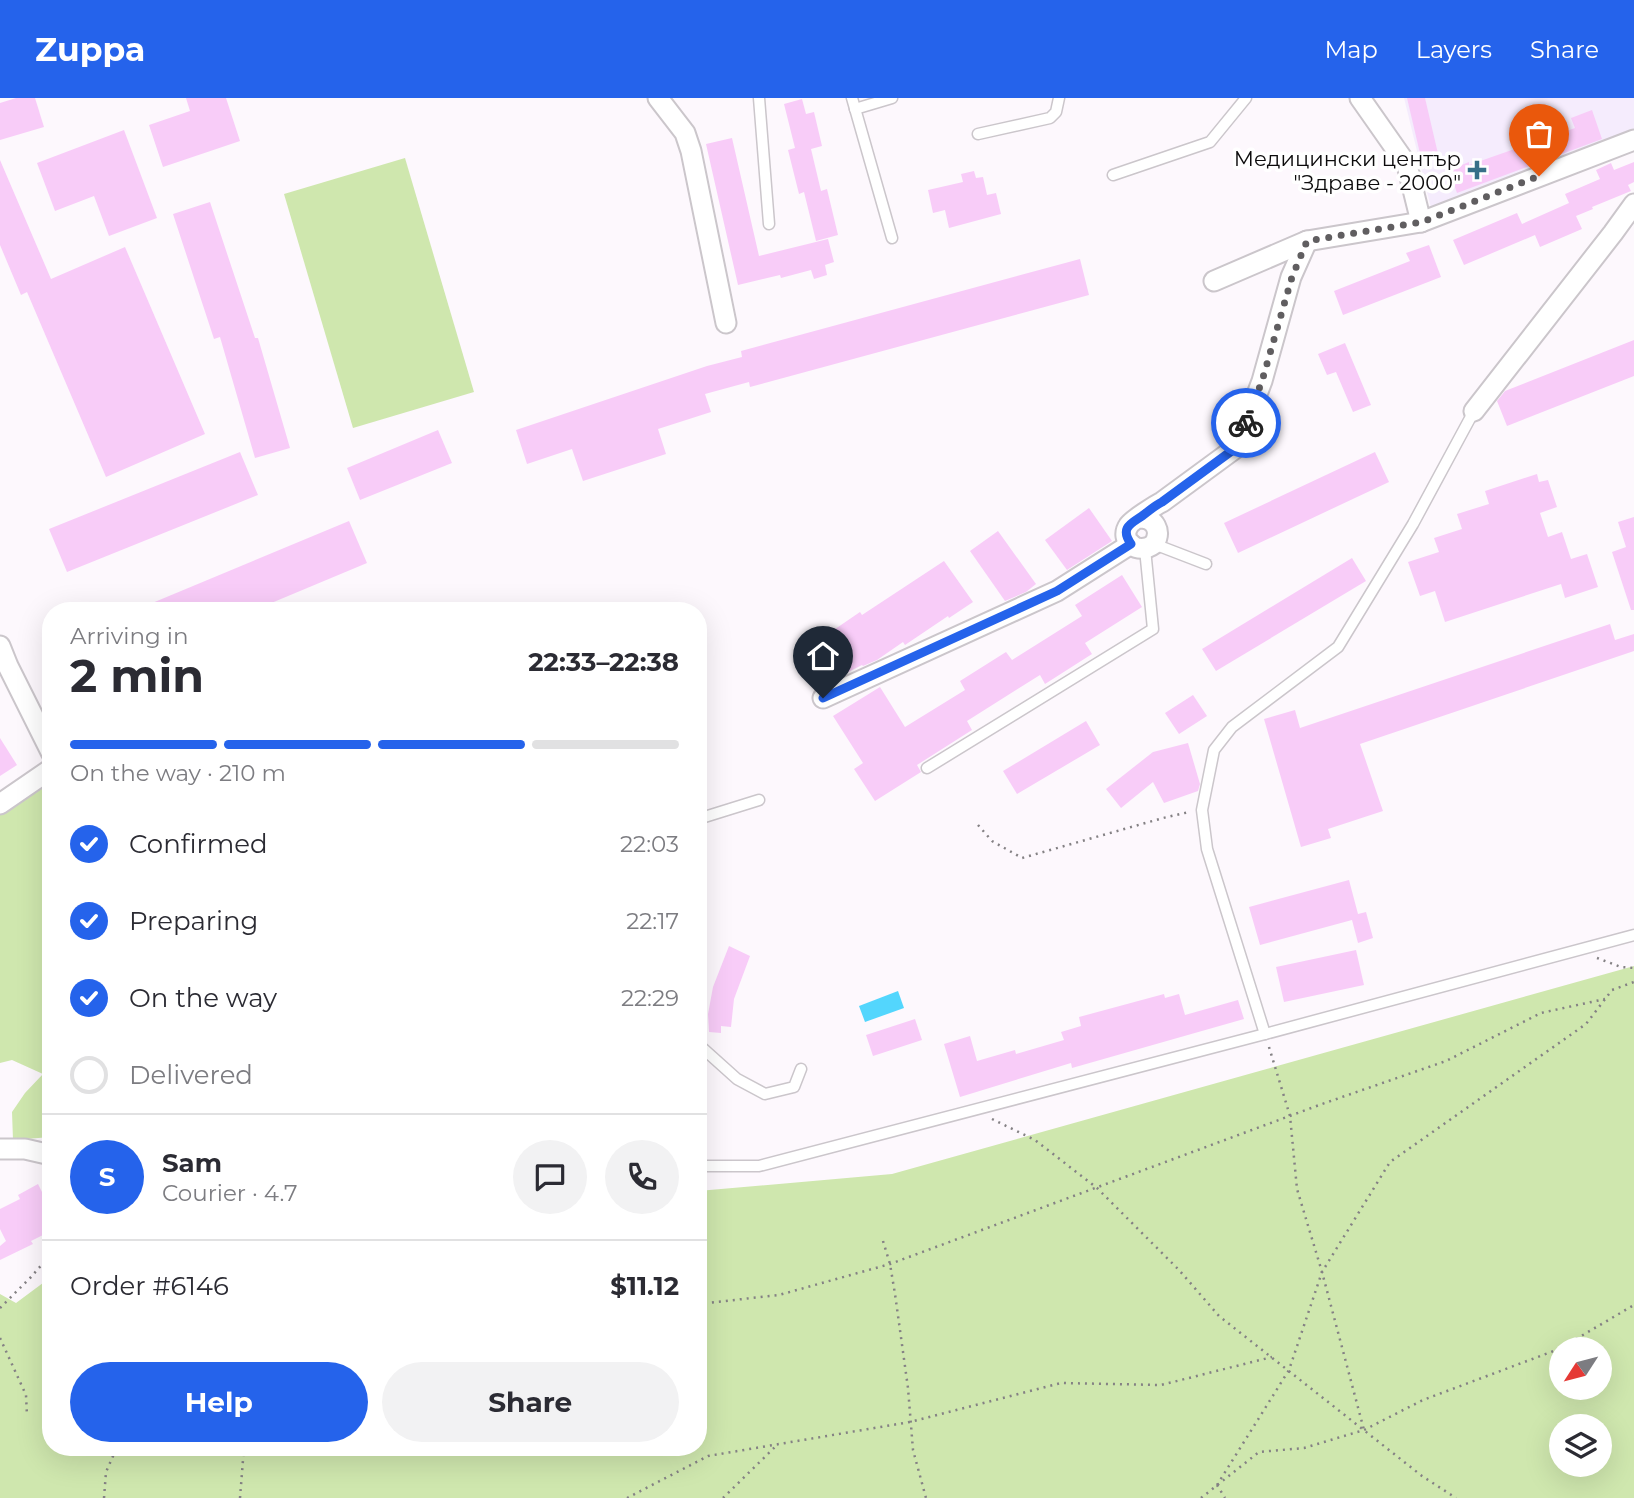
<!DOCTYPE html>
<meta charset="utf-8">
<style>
:root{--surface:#fff;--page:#f2f2f3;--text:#2b2b33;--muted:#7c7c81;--line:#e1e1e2;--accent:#2563eb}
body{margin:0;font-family:Montserrat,sans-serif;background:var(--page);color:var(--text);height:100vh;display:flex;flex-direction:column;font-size:26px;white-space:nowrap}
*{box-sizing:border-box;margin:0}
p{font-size:23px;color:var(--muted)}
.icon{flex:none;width:38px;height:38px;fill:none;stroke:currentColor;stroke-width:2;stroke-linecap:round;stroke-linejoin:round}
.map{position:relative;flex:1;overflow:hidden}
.details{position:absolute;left:42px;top:504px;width:665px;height:854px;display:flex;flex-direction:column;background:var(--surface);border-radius:28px;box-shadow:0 7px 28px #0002}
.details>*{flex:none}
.needle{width:46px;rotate:234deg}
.fabs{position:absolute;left:1549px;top:1239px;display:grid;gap:14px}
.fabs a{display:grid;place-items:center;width:63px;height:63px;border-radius:50%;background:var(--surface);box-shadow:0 7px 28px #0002;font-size:35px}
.pin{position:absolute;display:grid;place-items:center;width:60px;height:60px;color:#fff;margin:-72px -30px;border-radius:50% 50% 50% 0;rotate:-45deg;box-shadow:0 0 7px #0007}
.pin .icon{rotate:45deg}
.courier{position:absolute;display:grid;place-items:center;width:70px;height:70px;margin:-35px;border:5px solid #2563eb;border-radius:50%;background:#fff;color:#222;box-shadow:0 2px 9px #0007}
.head em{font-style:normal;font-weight:700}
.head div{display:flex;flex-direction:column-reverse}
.head{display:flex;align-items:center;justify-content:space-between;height:119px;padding:0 28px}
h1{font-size:46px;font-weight:700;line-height:52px}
.bar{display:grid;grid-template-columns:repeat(4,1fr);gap:10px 7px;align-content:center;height:84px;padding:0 28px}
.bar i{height:9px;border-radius:5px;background:var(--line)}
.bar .on{background:var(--accent)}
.bar p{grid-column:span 4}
.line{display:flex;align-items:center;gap:18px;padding:0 28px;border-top:2px solid var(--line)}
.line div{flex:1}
.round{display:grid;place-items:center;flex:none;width:74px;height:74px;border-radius:37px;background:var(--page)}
ol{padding:0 28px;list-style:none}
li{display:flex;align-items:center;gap:21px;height:77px}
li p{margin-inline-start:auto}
li .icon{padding:7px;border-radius:50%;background:var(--accent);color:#fff;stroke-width:4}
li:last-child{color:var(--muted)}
li i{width:38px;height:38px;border:4px solid var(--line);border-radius:50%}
.primary-button{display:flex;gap:14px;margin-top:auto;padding:14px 28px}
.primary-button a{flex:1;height:80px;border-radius:42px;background:var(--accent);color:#fff;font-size:28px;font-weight:700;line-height:80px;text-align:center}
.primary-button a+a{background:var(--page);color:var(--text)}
header{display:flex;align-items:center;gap:42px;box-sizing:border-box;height:98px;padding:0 35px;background:var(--accent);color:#fff}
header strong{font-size:33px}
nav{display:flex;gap:38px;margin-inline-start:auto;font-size:24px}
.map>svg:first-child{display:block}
.medical{fill:#f5ecfd}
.green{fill:#cfe7ae;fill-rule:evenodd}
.water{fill:#53d6fd}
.building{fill:#f8ccf8}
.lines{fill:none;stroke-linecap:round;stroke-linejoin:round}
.service-casing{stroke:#cbc6cb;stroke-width:13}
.minor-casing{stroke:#cbc6cb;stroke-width:23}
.path{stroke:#848184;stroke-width:2.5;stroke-dasharray:2 5;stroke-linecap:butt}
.service{stroke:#fff;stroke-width:10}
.minor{stroke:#fff;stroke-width:19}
.done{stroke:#605e60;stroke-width:7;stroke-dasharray:0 12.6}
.route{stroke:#2563eb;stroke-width:9}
.poi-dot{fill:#376f89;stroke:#fff;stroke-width:2.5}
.labels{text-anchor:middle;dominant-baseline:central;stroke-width:7;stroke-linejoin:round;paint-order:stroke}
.poi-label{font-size:21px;fill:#0c0b0c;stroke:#fff;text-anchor:end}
</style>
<header>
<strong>Zuppa</strong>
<nav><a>Map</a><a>Layers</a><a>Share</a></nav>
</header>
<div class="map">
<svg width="1634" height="1400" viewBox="0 0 1634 1400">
<rect width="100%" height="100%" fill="#fdf8fd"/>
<!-- medical -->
<path class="medical" d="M1404,0H1634V35L1431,110Z"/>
<!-- green -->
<g class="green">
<path d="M405,60L474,294L353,330L284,96Z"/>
<path d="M51,672V1039L13,1042L12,1014L25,995L43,976L12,962L0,965V697Z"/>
<path d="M1634,868V1400H0V1196L16,1205L51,1179V1349H698V1093L892,1076ZM1600,1251V1290H1561V1251ZM1600,1328V1367H1561V1328Z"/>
</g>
<!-- water -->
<path class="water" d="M898,893L904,910L865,924L859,908Z"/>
<!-- building -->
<g class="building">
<path d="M16,0H35L44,29L0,42V5Z"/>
<path d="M186,0H226L240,43L163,69L149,27L190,13Z"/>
<path d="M1407,0H1425L1439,60L1422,64Z"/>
<path d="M802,1L806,16L814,14L822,48L811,51L821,93L827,91L838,137L816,143L804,94L799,96L788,52L795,50L784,6Z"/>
<path d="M1592,12L1602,41L1457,95L1449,72L1469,64V67L1575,30L1571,20Z"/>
<path d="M124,32L157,120L109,138L94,98L55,113L37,65Z"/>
<path d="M732,40L759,158L828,141L834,164L825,167L827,177L814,181L811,172L781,180L780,177L738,187L706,46Z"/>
<path d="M0,62L51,181L125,149L205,336L106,379L27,194L21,197L0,147Z"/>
<path d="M1634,64V84L1628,87L1631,93L1592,109L1593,111L1576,118L1582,131L1540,149L1535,137L1464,167L1453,142L1517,115L1522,126L1569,105L1565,96L1600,81L1596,72L1611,65L1614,72Z"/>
<path d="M974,73L976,80L983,79L987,97L996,95L1001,116L949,130L945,112L933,115L928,92L963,84L961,76Z"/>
<path d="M210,104L255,240H258L290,350L255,360L220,239L214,241L173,116Z"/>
<path d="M1429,147L1441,179L1343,217L1334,193L1410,163L1406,155Z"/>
<path d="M1080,161L1089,197L750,289L749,284L705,296L711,314L658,331L666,356L583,383L572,351L527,366L516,332L707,268L742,259L741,253Z"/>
<path d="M1634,242V278L1507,328L1497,303L1505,293Z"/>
<path d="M1345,245L1371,307L1353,314L1336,274L1327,277L1318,256Z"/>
<path d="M438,332L452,365L360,402L347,370Z"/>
<path d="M240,354L258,397L67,474L49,431Z"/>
<path d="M1375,354L1389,384L1238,455L1224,425Z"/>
<path d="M1537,376L1539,384L1548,382L1557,409L1540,415L1548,439L1562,434L1571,461L1587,456L1598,489L1565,500L1561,486L1445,524L1435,493L1420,498L1408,464L1439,454L1434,440L1462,431L1457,416L1489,406L1485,393Z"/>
<path d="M1089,410L1112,443L1067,472L1045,442Z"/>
<path d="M1634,419V512H1631L1612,454L1626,449L1618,424Z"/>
<path d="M349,423L367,465L252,513H133Z"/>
<path d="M998,433L1036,486L1026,494L1005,503L970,453Z"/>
<path d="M1352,460L1366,483L1216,573L1202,551Z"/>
<path d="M944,463L973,504L949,520L948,518L905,547L903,544L877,562L863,568L862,567L821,588L796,553L820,537L822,540L860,514L862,517Z"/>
<path d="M1122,477L1142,509L1085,545L1092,556L1045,586L1040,577L967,623L972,632L917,667L921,674L875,703L854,671L863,665L833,618L880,589L905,629L965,592L960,583L1006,554L1012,562L1082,518L1075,507Z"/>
<path d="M1610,526L1615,542L1634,536V553L1360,646L1383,713L1328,731L1331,740L1301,749L1264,621L1295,612L1300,630Z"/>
<path d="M1193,597L1207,618L1179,636L1165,615Z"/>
<path d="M1086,623L1100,647L1017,696L1003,673Z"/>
<path d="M0,640L17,667L0,678Z"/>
<path d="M1188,645L1200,686L1198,693L1164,705L1153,684L1121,710L1106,691L1153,654Z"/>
<path d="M1349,782L1358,816L1366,814L1373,840L1358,845L1352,822L1260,847L1249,809Z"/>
<path d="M729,848L750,858L734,901L731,929L721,928V935L709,934L708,916L713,889Z"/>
<path d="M1356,852L1364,887L1284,904L1276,869Z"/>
<path d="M1164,896L1165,900L1179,896L1185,917L1238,902L1244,921L1072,970L1071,965L960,999L944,946L970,938L977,963L1015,952L1016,956L1064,942L1061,934L1081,928L1079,919Z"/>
<path d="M915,921L922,942L873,958L866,937Z"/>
<path d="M38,1086L51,1112V1133L31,1143L33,1146L0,1162V1148L6,1143L0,1131V1111L20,1101L18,1097Z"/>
</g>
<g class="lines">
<defs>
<g id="service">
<path d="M759,0L769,126"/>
<path d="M852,0L892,140"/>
<path d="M855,11L892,0"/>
<path d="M978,36L1050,20L1056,14L1059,0"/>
<path d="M1113,77L1210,44L1246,0"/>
<path d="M1154,446L1206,466"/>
<path d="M927,670L1153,531L1145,451"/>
<path d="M698,721L759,702"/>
<path d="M1265,936L1207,751L1202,712L1214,652L1232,629L1338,549L1413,426L1474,313"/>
<path d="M698,946L737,981L765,996L794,989L801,971"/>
<path d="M698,1068H759L1265,936L1634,837"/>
</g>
<g id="minor">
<path d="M658,0L685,35L691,53L726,225"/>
<path d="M1360,0L1407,67L1421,124"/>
<path d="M1214,183L1307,143L1421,124L1634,42"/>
<path d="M1474,313L1613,135L1634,106"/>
<path d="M1140,420C1155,420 1162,433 1154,446C1138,458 1118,443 1129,427C1131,423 1156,407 1162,404L1237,349L1262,283L1291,179L1307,143"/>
<path d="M0,548L8,568L51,654"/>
<path d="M823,600L1057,493L1131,446"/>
<path d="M0,706L51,671"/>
<path d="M0,1051H25L51,1057"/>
</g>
</defs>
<!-- service casing -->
<use href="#service" class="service-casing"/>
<!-- minor casing -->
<use href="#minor" class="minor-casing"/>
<!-- path -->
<g class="path">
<path d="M978,727L992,743L1022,760L1163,720L1189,714"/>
<path d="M1597,860L1621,869L1634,870"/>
<path d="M1269,949L1290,1018L1297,1091L1322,1174L1364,1332"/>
<path d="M992,1021L1035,1042L1097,1090L1179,1172L1219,1218L1422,1378L1456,1400"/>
<path d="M883,1143L890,1166L895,1196L908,1290L913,1352L926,1400"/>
<path d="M698,1206L779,1197L890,1166L1322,1006L1446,963L1541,915L1605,901"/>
<path d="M0,1210L31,1179L51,1156"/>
<path d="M0,1240L26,1297L27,1318"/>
<path d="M1217,1387L1289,1272L1322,1174L1390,1064L1586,926L1612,892L1634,884"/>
<path d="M1217,1387L1225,1400"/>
<path d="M104,1400L106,1374L117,1349"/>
<path d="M240,1400L244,1349"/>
<path d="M627,1400L708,1358L910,1324L1061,1285L1161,1287L1272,1259"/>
<path d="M723,1400L778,1346"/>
<path d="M1201,1400L1259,1354L1304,1350L1364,1332L1423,1302L1559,1251L1634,1207"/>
</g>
<!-- service -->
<use href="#service" class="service"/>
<!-- minor -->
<use href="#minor" class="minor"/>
</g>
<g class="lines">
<!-- done -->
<path class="done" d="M1246,325L1262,283L1292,179L1307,143L1422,124L1539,78"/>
<!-- route -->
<path class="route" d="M823,600L1057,493L1131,446C1120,430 1130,426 1142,418C1149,413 1154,408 1162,404L1237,349L1246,325"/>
</g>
<!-- markers -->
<path class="poi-dot" d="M1473.5 61.5h7v7h7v7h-7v7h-7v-7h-7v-7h7z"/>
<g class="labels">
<!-- poi labels -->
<g class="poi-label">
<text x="1461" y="60">Медицински център<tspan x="1461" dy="24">"Здраве - 2000"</tspan></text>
</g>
</g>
</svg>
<div class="fabs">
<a><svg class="needle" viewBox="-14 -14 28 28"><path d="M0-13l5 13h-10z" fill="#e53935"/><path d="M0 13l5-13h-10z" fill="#7c7c81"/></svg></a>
<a><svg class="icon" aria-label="layers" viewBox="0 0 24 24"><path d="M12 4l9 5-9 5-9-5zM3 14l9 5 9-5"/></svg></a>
</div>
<div class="pin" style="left:1539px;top:78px;background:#ea580c"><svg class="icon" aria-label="bag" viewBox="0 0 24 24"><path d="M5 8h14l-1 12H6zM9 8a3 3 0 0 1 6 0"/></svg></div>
<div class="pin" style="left:823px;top:600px;background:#1f2937"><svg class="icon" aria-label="home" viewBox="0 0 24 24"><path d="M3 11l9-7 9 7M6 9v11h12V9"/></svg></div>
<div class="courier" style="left:1246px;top:325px"><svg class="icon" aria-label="bike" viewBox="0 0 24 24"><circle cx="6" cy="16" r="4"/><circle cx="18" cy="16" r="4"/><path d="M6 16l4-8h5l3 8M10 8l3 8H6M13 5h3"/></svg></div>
<section class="details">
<div class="head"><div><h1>2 min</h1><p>Arriving in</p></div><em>22:33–22:38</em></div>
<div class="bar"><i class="on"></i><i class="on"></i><i class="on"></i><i></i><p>On the way · 210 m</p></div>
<ol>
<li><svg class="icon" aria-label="check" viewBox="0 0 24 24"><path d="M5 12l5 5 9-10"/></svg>Confirmed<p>22:03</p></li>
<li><svg class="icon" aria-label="check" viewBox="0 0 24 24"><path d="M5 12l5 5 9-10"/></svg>Preparing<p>22:17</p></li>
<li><svg class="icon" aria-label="check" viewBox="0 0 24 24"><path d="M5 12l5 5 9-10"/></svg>On the way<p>22:29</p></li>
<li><i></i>Delivered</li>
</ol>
<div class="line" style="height:126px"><b class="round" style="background:var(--accent);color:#fff">S</b><div><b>Sam</b><p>Courier · 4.7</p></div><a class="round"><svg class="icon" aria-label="chat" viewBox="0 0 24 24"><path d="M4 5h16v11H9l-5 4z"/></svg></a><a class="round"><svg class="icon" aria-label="phone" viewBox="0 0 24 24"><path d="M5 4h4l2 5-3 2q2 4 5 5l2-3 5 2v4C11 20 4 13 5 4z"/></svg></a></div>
<div class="line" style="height:91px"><div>Order #6146</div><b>$11.12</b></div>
<div class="primary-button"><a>Help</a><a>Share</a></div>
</section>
</div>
